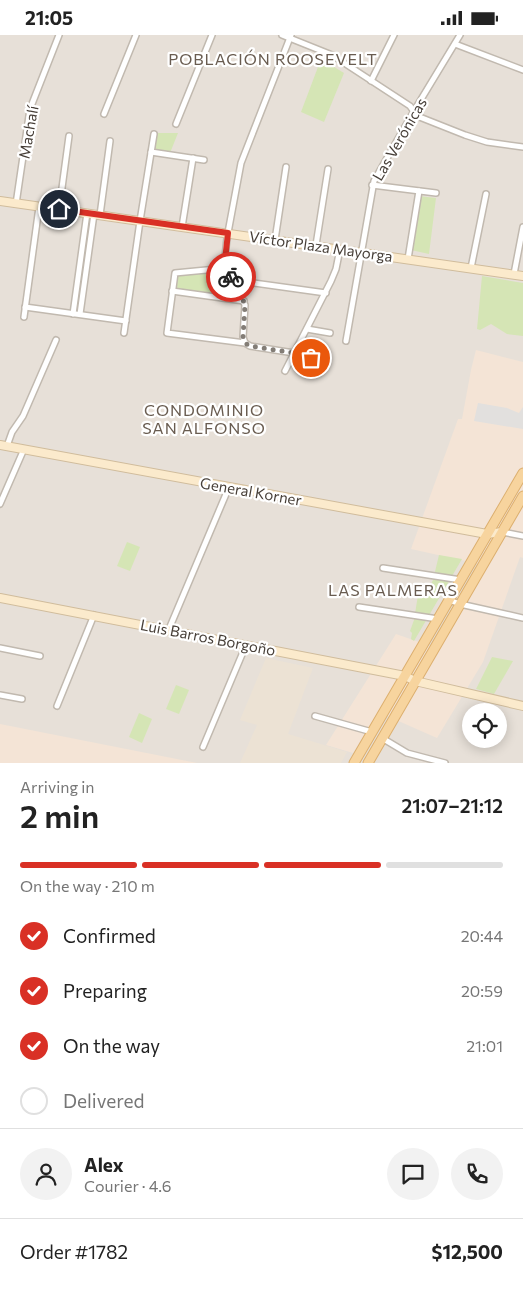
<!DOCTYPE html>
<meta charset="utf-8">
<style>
:root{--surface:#fff;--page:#f2f2f2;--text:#222;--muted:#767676;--line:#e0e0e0;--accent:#d93025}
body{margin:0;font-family:Commissioner,sans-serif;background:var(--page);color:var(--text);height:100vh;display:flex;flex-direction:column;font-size:19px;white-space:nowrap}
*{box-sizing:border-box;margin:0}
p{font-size:16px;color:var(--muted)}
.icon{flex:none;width:28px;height:28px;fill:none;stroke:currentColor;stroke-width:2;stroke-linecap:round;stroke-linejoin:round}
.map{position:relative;height:728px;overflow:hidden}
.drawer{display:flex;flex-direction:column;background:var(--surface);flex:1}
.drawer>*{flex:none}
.buttons{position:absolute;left:462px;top:668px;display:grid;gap:10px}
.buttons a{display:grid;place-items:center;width:45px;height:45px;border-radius:50%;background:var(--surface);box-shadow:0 2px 12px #0003;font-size:25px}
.pin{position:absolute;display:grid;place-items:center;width:42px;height:42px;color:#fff;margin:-21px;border:2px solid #fff;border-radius:50%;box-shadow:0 1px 5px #0007}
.courier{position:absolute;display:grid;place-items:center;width:50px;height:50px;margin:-25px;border:4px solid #d93025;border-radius:50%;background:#fff;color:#222;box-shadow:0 1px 6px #0007}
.overview em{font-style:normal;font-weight:600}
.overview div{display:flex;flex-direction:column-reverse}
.overview{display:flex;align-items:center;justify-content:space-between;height:85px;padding:0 20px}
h1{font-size:32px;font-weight:600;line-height:38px}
.bar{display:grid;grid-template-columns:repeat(4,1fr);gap:8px 5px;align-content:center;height:60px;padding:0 20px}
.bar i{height:6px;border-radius:4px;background:var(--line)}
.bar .selected{background:var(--accent)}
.bar p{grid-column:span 4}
.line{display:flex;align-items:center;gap:12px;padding:0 20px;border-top:1px solid var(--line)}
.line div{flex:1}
.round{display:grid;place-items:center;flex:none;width:52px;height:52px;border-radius:26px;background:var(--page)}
ol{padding:0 20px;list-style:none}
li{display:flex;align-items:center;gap:15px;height:55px}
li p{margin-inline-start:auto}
li .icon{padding:5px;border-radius:50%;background:var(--accent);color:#fff;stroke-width:4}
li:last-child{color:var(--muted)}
li i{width:28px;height:28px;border:2px solid var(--line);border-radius:50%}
.status{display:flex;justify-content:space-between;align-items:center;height:35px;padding:0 25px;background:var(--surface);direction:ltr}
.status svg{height:14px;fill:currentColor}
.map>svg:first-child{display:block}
.residential{fill:#e7e0d8;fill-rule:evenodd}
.commercial{fill:#f4e4d6}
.education{fill:#ece2d4}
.green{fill:#d5e5b5}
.parking{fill:#e2e0de}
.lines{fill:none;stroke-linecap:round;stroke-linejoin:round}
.street-casing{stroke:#c1b9af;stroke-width:8}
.secondary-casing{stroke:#d0bc9c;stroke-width:10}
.primary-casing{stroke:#dcaf6f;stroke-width:11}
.street{stroke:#fff;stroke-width:5}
.secondary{stroke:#fbeacc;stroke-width:8}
.primary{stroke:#f7d49e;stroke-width:9}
.done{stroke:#837d76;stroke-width:5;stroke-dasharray:0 9}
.route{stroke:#d93025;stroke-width:6}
.labels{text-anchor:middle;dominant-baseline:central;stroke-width:4.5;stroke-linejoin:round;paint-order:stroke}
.street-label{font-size:15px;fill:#473f38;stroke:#fff}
.neighbourhood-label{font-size:16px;letter-spacing:1px;fill:#695c50;stroke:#fff}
</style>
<div class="status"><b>21:05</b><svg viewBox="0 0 49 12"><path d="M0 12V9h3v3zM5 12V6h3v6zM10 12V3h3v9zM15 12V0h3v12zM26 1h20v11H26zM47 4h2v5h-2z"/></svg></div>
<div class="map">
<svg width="523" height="728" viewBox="0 0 523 728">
<rect width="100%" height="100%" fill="#f3efe9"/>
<!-- residential -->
<path class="residential" d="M0,0H523V728H0ZM471,676H499V704H471Z"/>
<!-- commercial -->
<g class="commercial">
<path d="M476,315L523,327V523L520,522L483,627L437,703L378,677L353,718L326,710L396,599L439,614L488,531L411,514L458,384H462L471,335Z"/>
<path d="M0,689L197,728H0Z"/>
</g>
<!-- education -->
<path class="education" d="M266,623L313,633L288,699L347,717L341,728H240L257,690L240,685Z"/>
<!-- green -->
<g class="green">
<path d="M321,24L344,38L324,87L301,77Z"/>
<path d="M157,98H178L170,118L155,116Z"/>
<path d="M419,161L436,163L429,219L411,215Z"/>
<path d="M222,236L238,263L177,255V240Z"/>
<path d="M482,241L523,248V301L507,299L491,289L480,295L477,294Z"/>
<path d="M127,507L140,512L130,536L117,531Z"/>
<path d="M439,520L462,524L414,606L411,604L412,598L410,596L414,585L418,560L427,557L433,545Z"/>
<path d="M492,622L513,626L494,659L476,654Z"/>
<path d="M176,650L189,655L179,679L166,674Z"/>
<path d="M139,678L152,684L142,708L129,702Z"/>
</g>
<!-- parking -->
<path class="parking" d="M478,368L507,373L519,378L523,372V394L474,386Z"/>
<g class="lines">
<defs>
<g id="street">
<path d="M282,0L332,20L410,71L417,81L465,100L487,107L523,112"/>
<path d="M455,9L523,35"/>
<path d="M371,46L394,0"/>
<path d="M104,79L136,0"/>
<path d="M176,89L212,0"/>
<path d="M151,117L204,125"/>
<path d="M372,150L436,158"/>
<path d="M16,169L30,74L59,0"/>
<path d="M59,175L69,101"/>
<path d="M100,180L110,106"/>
<path d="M182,192L193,123"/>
<path d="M275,205L286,132"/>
<path d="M316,210L328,134"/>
<path d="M408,224L419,156"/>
<path d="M227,233L175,238L167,298L245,308L250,311L294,318L323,325"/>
<path d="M471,233L486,159"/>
<path d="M514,239L523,192"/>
<path d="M232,245L326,258"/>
<path d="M172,256L244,266"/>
<path d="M25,272L126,286"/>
<path d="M73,279L87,178"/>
<path d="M80,279L94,179"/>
<path d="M24,282L39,172"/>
<path d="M307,294L330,298"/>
<path d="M124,298L140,186L154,99"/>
<path d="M346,306L374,146L414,76L460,0"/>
<path d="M245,308L243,302L245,270L227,233L225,222L227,203L241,128L291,0"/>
<path d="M285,336L331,246L336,234L340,214"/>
<path d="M7,411L12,397L23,381L56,305"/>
<path d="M0,469L24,414"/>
<path d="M502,497L523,501"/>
<path d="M383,533L461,545"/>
<path d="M449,565L460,569L523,583"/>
<path d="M359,572L438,584"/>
<path d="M169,594L229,452"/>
<path d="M0,613L40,621"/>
<path d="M0,660L22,664"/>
<path d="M57,671L94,580"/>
<path d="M315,681L372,697"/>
<path d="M382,703L407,718L445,728"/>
<path d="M203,712L246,610"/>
</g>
<g id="secondary">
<path d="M0,166L523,241"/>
<path d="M0,410L487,499L502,497"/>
<path d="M0,563L405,641L415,646L523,671"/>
</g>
<g id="primary">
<path d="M354,728L523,438"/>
<path d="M368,728L523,461"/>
</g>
</defs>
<!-- street casing -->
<use href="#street" class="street-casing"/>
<!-- secondary casing -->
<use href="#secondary" class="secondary-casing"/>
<!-- primary casing -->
<use href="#primary" class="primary-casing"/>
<!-- street -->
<use href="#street" class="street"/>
<!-- secondary -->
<use href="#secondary" class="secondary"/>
<!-- primary -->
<use href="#primary" class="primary"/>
</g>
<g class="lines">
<!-- done -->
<path class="done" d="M231,242L242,262L245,270L243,302L245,308L250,311L294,318L311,323"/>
<!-- route -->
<path class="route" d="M59,174L228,198L225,225L231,242"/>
</g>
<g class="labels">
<!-- street labels -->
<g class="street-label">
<text transform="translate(28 97) rotate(-80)">Machalí</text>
<text transform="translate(399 104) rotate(-60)">Las Verónicas</text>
<text transform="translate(321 211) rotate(8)">Víctor Plaza Mayorga</text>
<text transform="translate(251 456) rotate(10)">General Korner</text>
<text transform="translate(208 602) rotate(11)">Luis Barros Borgoño</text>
</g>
<!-- neighbourhood labels -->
<g class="neighbourhood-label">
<text x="273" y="23">POBLACIÓN ROOSEVELT</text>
<text x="204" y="374">CONDOMINIO<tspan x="204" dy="18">SAN ALFONSO</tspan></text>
<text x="393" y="554">LAS PALMERAS</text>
</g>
</g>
</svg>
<div class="buttons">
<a><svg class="icon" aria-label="locate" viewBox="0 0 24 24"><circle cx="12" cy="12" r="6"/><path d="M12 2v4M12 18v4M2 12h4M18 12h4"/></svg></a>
</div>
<div class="pin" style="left:311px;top:323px;background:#ea580c"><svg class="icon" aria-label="bag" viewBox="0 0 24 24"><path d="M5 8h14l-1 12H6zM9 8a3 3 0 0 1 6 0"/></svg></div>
<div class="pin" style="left:59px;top:174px;background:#1f2937"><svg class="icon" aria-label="home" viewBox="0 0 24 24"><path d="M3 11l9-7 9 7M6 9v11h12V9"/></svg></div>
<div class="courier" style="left:231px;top:242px"><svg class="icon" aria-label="bike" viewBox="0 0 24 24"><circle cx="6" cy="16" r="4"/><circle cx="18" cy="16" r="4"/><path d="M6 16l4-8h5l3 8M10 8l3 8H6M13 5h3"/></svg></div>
</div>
<section class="drawer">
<div class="overview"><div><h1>2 min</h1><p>Arriving in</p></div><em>21:07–21:12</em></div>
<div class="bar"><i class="selected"></i><i class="selected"></i><i class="selected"></i><i></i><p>On the way · 210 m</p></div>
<ol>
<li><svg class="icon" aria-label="check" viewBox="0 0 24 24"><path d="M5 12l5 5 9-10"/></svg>Confirmed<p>20:44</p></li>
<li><svg class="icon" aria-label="check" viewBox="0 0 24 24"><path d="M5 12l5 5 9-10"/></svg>Preparing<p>20:59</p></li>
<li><svg class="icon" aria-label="check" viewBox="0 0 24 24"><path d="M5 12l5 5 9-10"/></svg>On the way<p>21:01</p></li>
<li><i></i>Delivered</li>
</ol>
<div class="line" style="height:90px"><a class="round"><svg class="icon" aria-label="person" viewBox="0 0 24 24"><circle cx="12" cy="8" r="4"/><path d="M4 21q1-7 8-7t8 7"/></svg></a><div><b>Alex</b><p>Courier · 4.6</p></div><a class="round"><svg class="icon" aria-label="chat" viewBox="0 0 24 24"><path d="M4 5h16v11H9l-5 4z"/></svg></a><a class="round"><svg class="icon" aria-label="phone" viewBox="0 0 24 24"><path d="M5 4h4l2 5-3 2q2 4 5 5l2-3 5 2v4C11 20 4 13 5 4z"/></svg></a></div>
<div class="line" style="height:65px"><div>Order #1782</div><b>$12,500</b></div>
</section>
